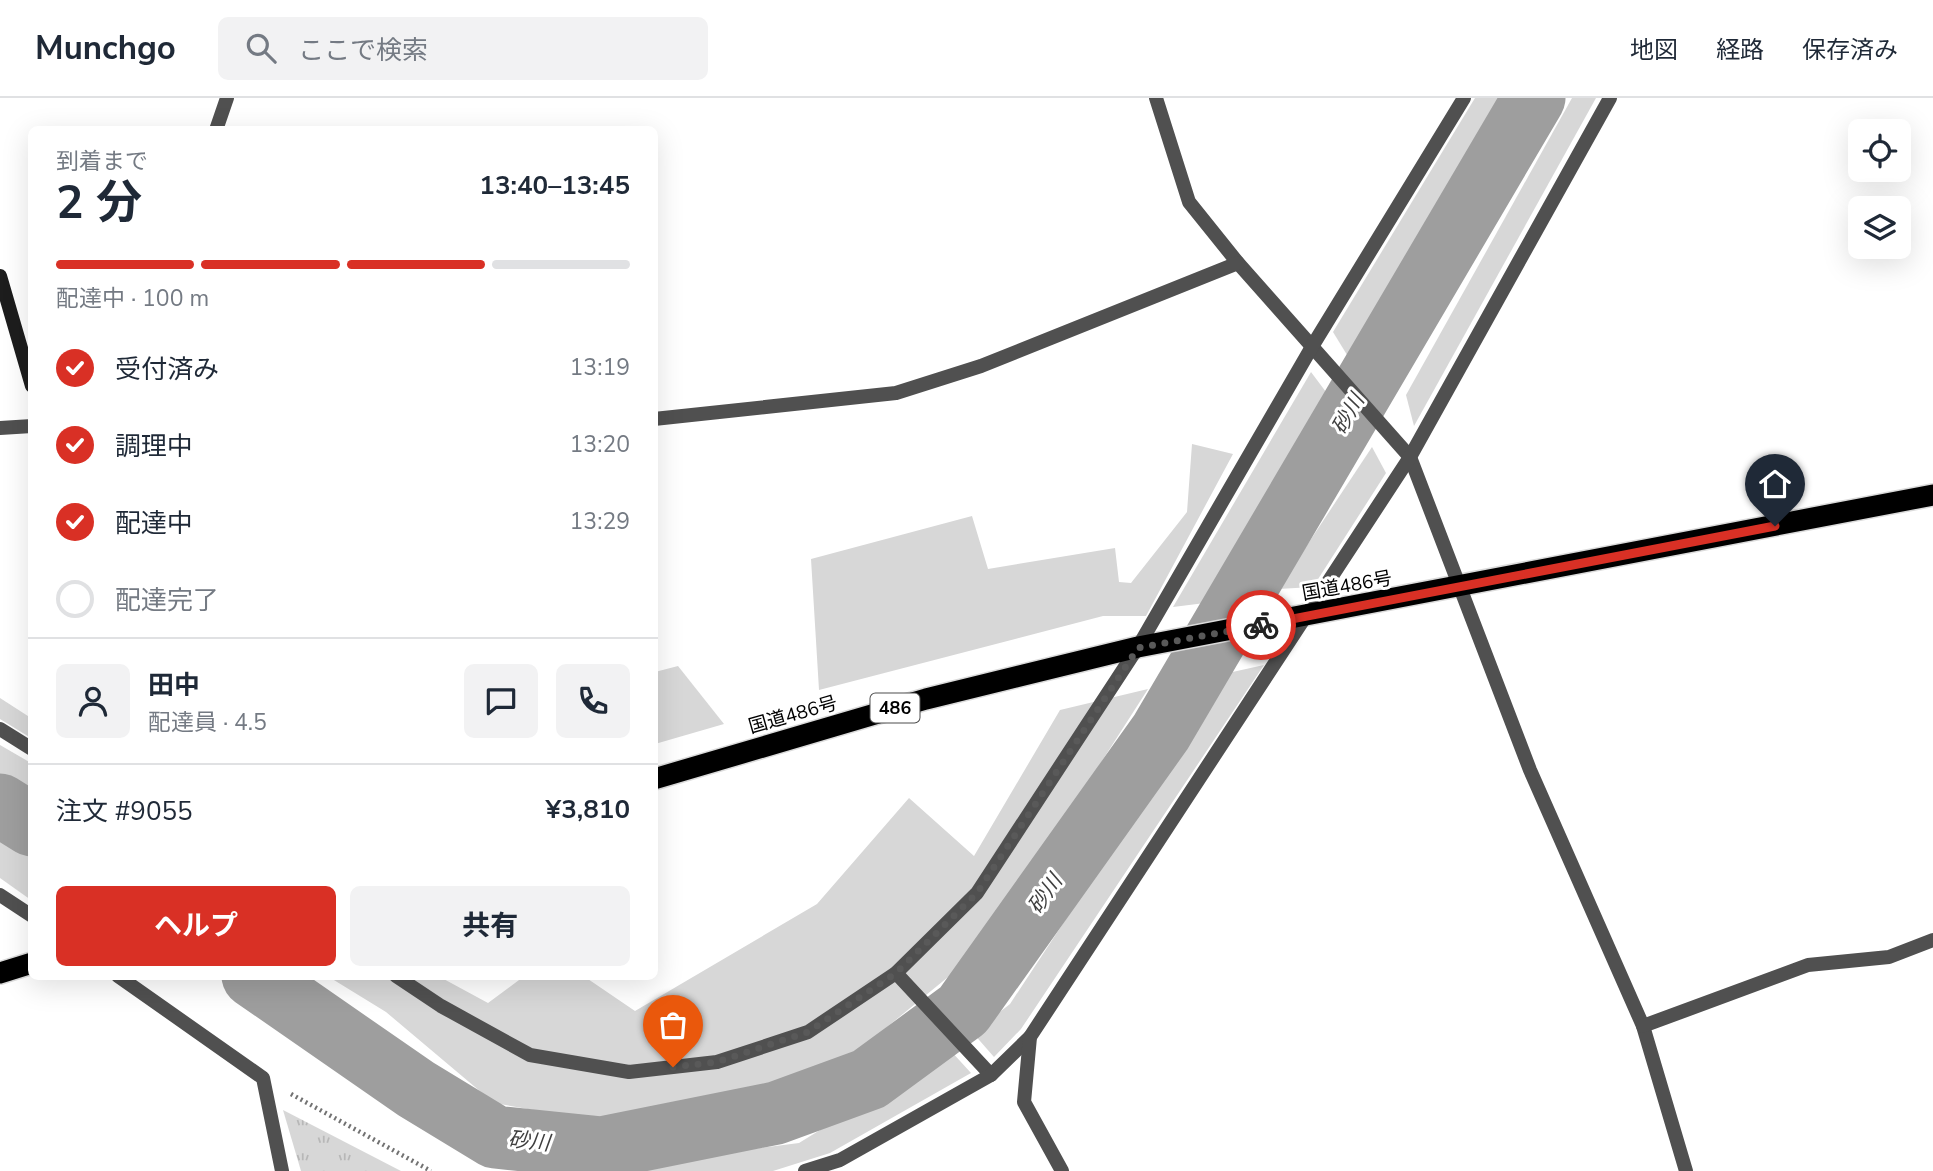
<!DOCTYPE html>
<html lang="ja">
<meta charset="utf-8">
<style>
:root{--surface:#fff;--page:#f2f2f3;--text:#1f2937;--muted:#747a83;--line:#e0e1e3;--accent:#d93025}
body{margin:0;font-family:"Nunito Sans","Noto Sans JP",sans-serif;background:var(--page);color:var(--text);height:100vh;display:flex;flex-direction:column;font-size:26px;white-space:nowrap}
*{box-sizing:border-box;margin:0}
p{font-size:23px;color:var(--muted)}
.icon{flex:none;width:38px;height:38px;fill:none;stroke:currentColor;stroke-width:2;stroke-linecap:round;stroke-linejoin:round}
.map{position:relative;flex:1;overflow:hidden}
.sheet{position:absolute;left:28px;top:28px;width:630px;height:854px;display:flex;flex-direction:column;background:var(--surface);border-radius:10px;box-shadow:0 7px 28px #0002}
.sheet>*{flex:none}
.controls{position:absolute;left:1848px;top:21px;display:grid;gap:14px}
.controls a{display:grid;place-items:center;width:63px;height:63px;border-radius:10px;background:var(--surface);box-shadow:0 7px 28px #0002;font-size:35px}
.pin{position:absolute;display:grid;place-items:center;width:60px;height:60px;color:#fff;margin:-72px -30px;border-radius:50% 50% 50% 0;rotate:-45deg;box-shadow:0 0 7px #0007}
.pin .icon{rotate:45deg}
.courier{position:absolute;display:grid;place-items:center;width:70px;height:70px;margin:-35px;border:5px solid #d93025;border-radius:50%;background:#fff;color:#222;box-shadow:0 2px 9px #0007}
.overview em{font-style:normal;font-weight:700}
.overview div{display:flex;flex-direction:column-reverse}
.overview{display:flex;align-items:center;justify-content:space-between;height:119px;padding:0 28px}
h1{font-size:46px;font-weight:700;line-height:52px}
.bar{display:grid;grid-template-columns:repeat(4,1fr);gap:10px 7px;align-content:center;height:84px;padding:0 28px}
.bar i{height:9px;border-radius:5px;background:var(--line)}
.bar .on{background:var(--accent)}
.bar p{grid-column:span 4}
.line{display:flex;align-items:center;gap:18px;padding:0 28px;border-top:2px solid var(--line)}
.line div{flex:1}
.round{display:grid;place-items:center;flex:none;width:74px;height:74px;border-radius:10px;background:var(--page)}
ol{padding:0 28px;list-style:none}
li{display:flex;align-items:center;gap:21px;height:77px}
li p{margin-inline-start:auto}
li .icon{padding:7px;border-radius:50%;background:var(--accent);color:#fff;stroke-width:4}
li:last-child{color:var(--muted)}
li i{width:38px;height:38px;border:4px solid var(--line);border-radius:50%}
.cta{display:flex;gap:14px;margin-top:auto;padding:14px 28px}
.cta a{flex:1;height:80px;border-radius:10px;background:var(--accent);color:#fff;font-size:28px;font-weight:700;line-height:80px;text-align:center}
.cta a+a{background:var(--page);color:var(--text)}
header{display:flex;align-items:center;gap:42px;box-sizing:border-box;height:98px;padding:0 35px;background:var(--surface);border-bottom:2px solid var(--line)}
header strong{font-size:33px}
nav{display:flex;gap:38px;margin-inline-start:auto;font-size:24px}
.search{width:490px;height:63px;background:var(--page);display:flex;align-items:center;gap:18px;box-sizing:border-box;padding:0 24px;border-radius:10px;color:var(--muted);font-size:26px}
.map>svg:first-child{display:block}
.green{fill:#d7d7d7}
.park{fill:url(#park-tufts)}
.lines{fill:none;stroke-linecap:round;stroke-linejoin:round}
.river{stroke:#9e9e9e;stroke-width:63}
.highway-casing{stroke:#dbdbdb;stroke-width:24}
.path{stroke:#727272;stroke-width:4.5;stroke-dasharray:2 3.5;stroke-linecap:butt}
.street{stroke:#505050;stroke-width:14}
.secondary{stroke:#1d1d1d;stroke-width:14}
.highway{stroke:#000;stroke-width:21}
.done{stroke:#595959;stroke-width:7;stroke-dasharray:0 12.6}
.route{stroke:#d93025;stroke-width:9}
.labels{text-anchor:middle;dominant-baseline:central;stroke-width:6;stroke-linejoin:round;paint-order:stroke}
.shield{fill:#fff;stroke:#4c4c4c;stroke-width:2}
.shield-label{font-size:18px;font-weight:bold;fill:#000}
.street-label{font-size:19px;fill:#000;stroke:#fff}
.water-label{font-size:21px;font-style:italic;fill:#3f3f3f;stroke:#fff}
</style>
<header>
<strong>Munchgo</strong>
<div class="search"><svg class="icon" aria-label="search" viewBox="0 0 24 24"><circle cx="10" cy="10" r="6"/><path d="M15 15l6 6"/></svg>ここで検索</div>
<nav><a>地図</a><a>経路</a><a>保存済み</a></nav>
</header>
<div class="map">
<svg width="1933" height="1073" viewBox="0 0 1933 1073">
<defs>
<pattern id="park-tufts" width="24" height="20" patternUnits="userSpaceOnUse" patternTransform="scale(1.75)"><rect width="24" height="20" fill="#d7d7d7"/><path d="M3 7l-1-3M5 7V3M7 7l1-3M15 17l-1-3M17 17v-4M19 17l1-3" fill="none" stroke="#b7b7b7"/></pattern>
</defs>
<rect width="100%" height="100%" fill="#fff"/>
<!-- green -->
<g class="green">
<path d="M1475,0H1508L1352,265L1333,234Z"/>
<path d="M1572,0H1596L1414,328L1406,297Z"/>
<path d="M1311,274L1332,302L1213,504L1173,509Z"/>
<path d="M1192,346L1233,356L1146,518H1103L819,592L811,461L972,418L988,471L1115,450L1119,484L1131,485L1187,414Z"/>
<path d="M1372,349L1386,375L1313,489L1278,491Z"/>
<path d="M1264,567L1021,931L994,959L973,935L1010,906L1228,575Z"/>
<path d="M678,568L724,626L655,646V574Z"/>
<path d="M1148,591L981,852L826,979L623,1028L494,1005L386,914L329,879H440L488,905L523,879H585L635,913L817,806L909,700L974,758L1060,612Z"/>
<path d="M0,600L31,620V640L0,621Z"/>
<path d="M0,647L31,665V802L0,780Z"/>
<path d="M950,952L971,975L830,1055L773,1073H606L611,1069L799,1045Z"/>
</g>
<!-- park -->
<path class="park" d="M283,1012L401,1073H301Z"/>
<g class="lines">
<!-- river -->
<g class="river">
<path d="M0,707L32,727"/>
<path d="M253,878L416,991L495,1039L602,1050L776,1015L869,981L963,912L1161,634L1534,0"/>
</g>
<defs>
<g id="highway">
<path d="M654,681L926,601L1138,549L1933,397"/>
<path d="M0,875L32,865"/>
</g>
</defs>
<!-- highway casing -->
<use href="#highway" class="highway-casing"/>
<!-- path -->
<path class="path" d="M291,996L431,1073"/>
<!-- street -->
<g class="street">
<path d="M1156,0L1189,104L1238,165L1410,359L1530,672L1643,928L1686,1073"/>
<path d="M216,32L227,0"/>
<path d="M654,321L896,295L981,268L1238,165"/>
<path d="M0,330L32,328"/>
<path d="M0,631L32,651"/>
<path d="M0,797L32,818"/>
<path d="M896,875L991,977"/>
<path d="M118,878L263,980L282,1073"/>
<path d="M396,878L441,908L530,957L629,974L717,964L808,934L896,875L977,795L1138,549L1313,247L1464,0"/>
<path d="M1643,928L1808,867L1889,859L1933,842"/>
<path d="M805,1073L840,1062L991,977L1030,939"/>
<path d="M1062,1073L1024,1004L1030,939L1410,359L1610,0"/>
</g>
<!-- secondary -->
<path class="secondary" d="M0,178L32,288"/>
<!-- highway -->
<use href="#highway" class="highway"/>
</g>
<g class="lines">
<!-- done -->
<path class="done" d="M673,969L717,964L808,934L896,875L977,795L1138,550L1261,527"/>
<!-- route -->
<path class="route" d="M1261,527L1775,428"/>
</g>
<g class="labels">
<!-- shield labels -->
<rect class="shield" x="870.5" y="595.5" width="49" height="29" rx="5"/>
<g class="shield-label">
<text x="895" y="610">486</text>
</g>
<!-- street labels -->
<g class="street-label">
<text transform="translate(1347 488) rotate(-10)">国道486号</text>
<text transform="translate(793 617) rotate(-16)">国道486号</text>
</g>
<!-- water labels -->
<g class="water-label">
<text transform="translate(1348 316) rotate(-60)">砂川</text>
<text transform="translate(1045 796) rotate(-55)">砂川</text>
<text transform="translate(529 1043) rotate(6)">砂川</text>
</g>
</g>
</svg>
<div class="controls">
<a><svg class="icon" aria-label="locate" viewBox="0 0 24 24"><circle cx="12" cy="12" r="6"/><path d="M12 2v4M12 18v4M2 12h4M18 12h4"/></svg></a>
<a><svg class="icon" aria-label="layers" viewBox="0 0 24 24"><path d="M12 4l9 5-9 5-9-5zM3 14l9 5 9-5"/></svg></a>
</div>
<div class="pin" style="left:673px;top:969px;background:#ea580c"><svg class="icon" aria-label="bag" viewBox="0 0 24 24"><path d="M5 8h14l-1 12H6zM9 8a3 3 0 0 1 6 0"/></svg></div>
<div class="pin" style="left:1775px;top:428px;background:#1f2937"><svg class="icon" aria-label="home" viewBox="0 0 24 24"><path d="M3 11l9-7 9 7M6 9v11h12V9"/></svg></div>
<div class="courier" style="left:1261px;top:527px"><svg class="icon" aria-label="bike" viewBox="0 0 24 24"><circle cx="6" cy="16" r="4"/><circle cx="18" cy="16" r="4"/><path d="M6 16l4-8h5l3 8M10 8l3 8H6M13 5h3"/></svg></div>
<section class="sheet">
<div class="overview"><div><h1>2 分</h1><p>到着まで</p></div><em>13:40–13:45</em></div>
<div class="bar"><i class="on"></i><i class="on"></i><i class="on"></i><i></i><p>配達中 · 100 m</p></div>
<ol>
<li><svg class="icon" aria-label="check" viewBox="0 0 24 24"><path d="M5 12l5 5 9-10"/></svg>受付済み<p>13:19</p></li>
<li><svg class="icon" aria-label="check" viewBox="0 0 24 24"><path d="M5 12l5 5 9-10"/></svg>調理中<p>13:20</p></li>
<li><svg class="icon" aria-label="check" viewBox="0 0 24 24"><path d="M5 12l5 5 9-10"/></svg>配達中<p>13:29</p></li>
<li><i></i>配達完了</li>
</ol>
<div class="line" style="height:126px"><a class="round"><svg class="icon" aria-label="person" viewBox="0 0 24 24"><circle cx="12" cy="8" r="4"/><path d="M4 21q1-7 8-7t8 7"/></svg></a><div><b>田中</b><p>配達員 · 4.5</p></div><a class="round"><svg class="icon" aria-label="chat" viewBox="0 0 24 24"><path d="M4 5h16v11H9l-5 4z"/></svg></a><a class="round"><svg class="icon" aria-label="phone" viewBox="0 0 24 24"><path d="M5 4h4l2 5-3 2q2 4 5 5l2-3 5 2v4C11 20 4 13 5 4z"/></svg></a></div>
<div class="line" style="height:91px"><div>注文 #9055</div><b>¥3,810</b></div>
<div class="cta"><a>ヘルプ</a><a>共有</a></div>
</section>
</div>
